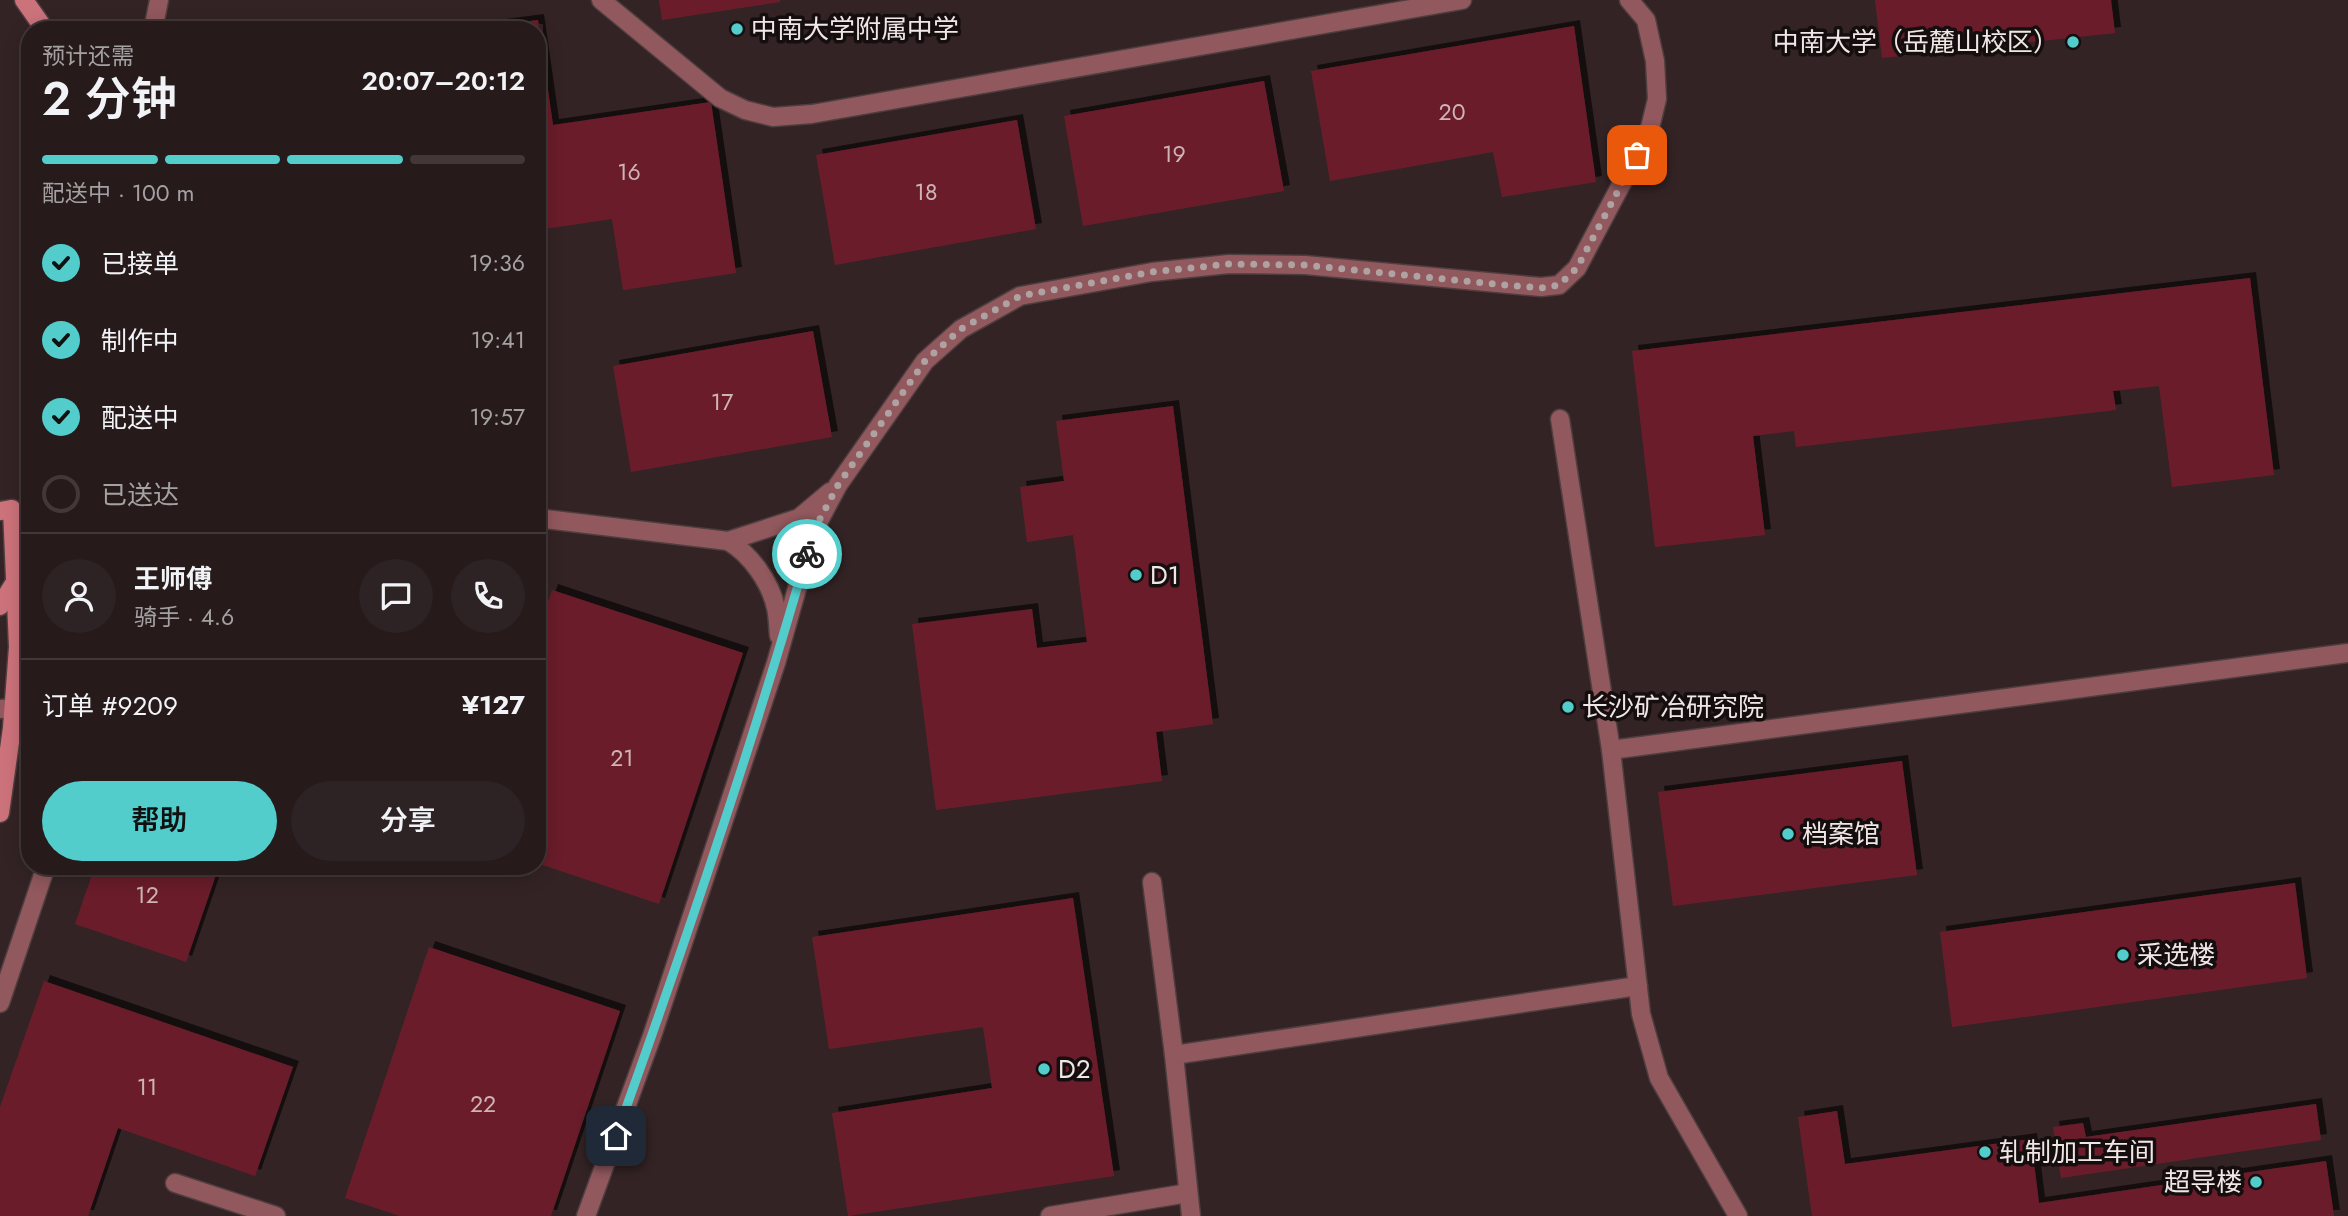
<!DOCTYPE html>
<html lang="zh">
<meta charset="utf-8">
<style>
:root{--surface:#261a1b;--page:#2e2324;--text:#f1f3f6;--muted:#a4a1a3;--line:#42383a;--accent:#52cdcc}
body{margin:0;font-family:Jost,"Noto Sans SC",sans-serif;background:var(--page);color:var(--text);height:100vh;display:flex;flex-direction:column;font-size:26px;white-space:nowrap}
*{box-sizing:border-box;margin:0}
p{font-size:23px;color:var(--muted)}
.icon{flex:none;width:38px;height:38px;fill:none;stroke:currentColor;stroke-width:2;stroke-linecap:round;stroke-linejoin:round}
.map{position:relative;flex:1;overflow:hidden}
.panel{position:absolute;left:21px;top:21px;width:525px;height:854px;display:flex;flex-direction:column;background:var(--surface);border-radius:28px;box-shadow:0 4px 18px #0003,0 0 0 2px var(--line)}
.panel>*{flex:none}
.pin{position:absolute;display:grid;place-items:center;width:60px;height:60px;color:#fff;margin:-30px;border-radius:14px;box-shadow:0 4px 10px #0006}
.courier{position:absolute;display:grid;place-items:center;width:70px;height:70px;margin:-35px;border:5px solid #52cdcc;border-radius:50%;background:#fff;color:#222;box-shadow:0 2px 9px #0007}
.summary em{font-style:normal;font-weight:600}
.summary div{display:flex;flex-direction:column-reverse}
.summary{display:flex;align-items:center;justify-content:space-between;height:119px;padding:0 21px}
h1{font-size:46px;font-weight:600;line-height:52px}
.bar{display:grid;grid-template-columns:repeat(4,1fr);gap:10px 7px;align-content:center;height:84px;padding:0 21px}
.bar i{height:9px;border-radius:5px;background:var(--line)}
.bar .active{background:var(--accent)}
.bar p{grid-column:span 4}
.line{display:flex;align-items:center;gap:18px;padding:0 21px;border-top:2px solid var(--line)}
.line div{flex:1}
.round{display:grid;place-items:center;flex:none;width:74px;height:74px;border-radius:37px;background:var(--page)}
ol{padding:0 21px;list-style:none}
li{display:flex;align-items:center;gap:21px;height:77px}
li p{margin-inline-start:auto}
li .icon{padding:7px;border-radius:50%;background:var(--accent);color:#111;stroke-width:4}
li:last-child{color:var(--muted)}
li i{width:38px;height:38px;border:4px solid var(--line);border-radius:50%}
.action{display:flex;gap:14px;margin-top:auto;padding:14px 21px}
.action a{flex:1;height:80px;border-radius:42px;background:var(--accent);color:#111;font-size:28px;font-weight:600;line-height:80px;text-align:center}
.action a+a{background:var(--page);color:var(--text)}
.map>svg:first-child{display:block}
.building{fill:#6a1f2b;filter:url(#shadow)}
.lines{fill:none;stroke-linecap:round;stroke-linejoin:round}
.lane-casing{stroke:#4e3e3f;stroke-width:21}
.street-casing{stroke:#4e3e3f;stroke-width:21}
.secondary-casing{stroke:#4e3e3f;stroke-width:21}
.lane{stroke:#91585d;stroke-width:18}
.street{stroke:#91585d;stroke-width:18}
.secondary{stroke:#cc727b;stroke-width:18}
.done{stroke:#aea2a2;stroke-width:7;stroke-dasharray:0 12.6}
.route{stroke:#52cdcc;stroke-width:9}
.poi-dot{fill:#52cdcc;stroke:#150e0f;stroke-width:2.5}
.labels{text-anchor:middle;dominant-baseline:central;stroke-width:7;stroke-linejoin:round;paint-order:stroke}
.number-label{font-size:23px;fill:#cfb4b7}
.poi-label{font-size:26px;fill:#f1e6e6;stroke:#150e0f;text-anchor:start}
</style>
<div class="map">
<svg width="2348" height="1216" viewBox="0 0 2348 1216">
<defs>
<filter id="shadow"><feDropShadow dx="6" dy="-6" stdDeviation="0" flood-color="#0009"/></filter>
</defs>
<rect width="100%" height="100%" fill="#332324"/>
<!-- building -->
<g class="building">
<path d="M659,0H780V2L662,20Z"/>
<path d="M1875,0H2111L2115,33L1882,58Z"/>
<path d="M538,20L553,125L711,102L736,273L623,290L612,219L537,230V30L477,28Z"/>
<path d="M1574,26L1596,182L1502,197L1493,152L1330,181L1311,71Z"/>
<path d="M1264,81L1284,191L1083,226L1064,116Z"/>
<path d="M1017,120L1036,229L835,265L816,155Z"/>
<path d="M2250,278L2274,475L2172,487L2159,386L2113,391L2116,410L1796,447L1794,431L1753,436L1765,535L1655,547L1632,351Z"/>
<path d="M813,331L832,437L631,472L613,366Z"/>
<path d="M1173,406L1213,724L1156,732L1162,781L936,810L912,624L1032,609L1037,648L1087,642L1073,535L1027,542L1020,487L1064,481L1056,421Z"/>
<path d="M552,590L743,653L659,904L537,863V632Z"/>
<path d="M1902,761L1917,875L1673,906L1658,792Z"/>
<path d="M95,866H219L186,962L75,924Z"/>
<path d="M2295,883L2307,978L1952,1027L1940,932Z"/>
<path d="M1073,898L1114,1176L848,1216L832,1113L992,1088L983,1027L829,1049L812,937Z"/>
<path d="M429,947L620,1011L551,1216H400L345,1198Z"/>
<path d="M44,981L293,1067L255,1176L118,1128L88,1216H0V1107Z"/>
<path d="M2316,1104L2321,1140L2061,1178L2053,1127L2083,1123L2086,1137Z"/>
<path d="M1837,1111L1845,1164L2031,1139L2039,1203L2326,1161L2334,1216H1812L1798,1117Z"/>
</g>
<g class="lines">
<defs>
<g id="lane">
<path d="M601,0L720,98L745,110L773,117L812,114L1462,0"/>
<path d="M153,30L159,0"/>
<path d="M537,518L728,541C750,554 770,581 776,608C778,616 778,627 779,636"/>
<path d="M728,541L799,518L830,492"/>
<path d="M0,1003L46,866"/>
<path d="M175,1183L276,1216"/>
<path d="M586,1216L652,1036L776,663L813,532L838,485L925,361L961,329L1020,296L1152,272L1229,264L1305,265L1541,287L1559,285L1577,268L1649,132L1657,99L1655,61L1646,20L1629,0"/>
</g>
<g id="street">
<path d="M1560,419L1611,750L1641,1014L1659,1078L1738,1216"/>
<path d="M0,709L30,707"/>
<path d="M1611,750L2348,653"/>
<path d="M1152,882L1174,1055L1191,1216"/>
<path d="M1174,1055L1638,986"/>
<path d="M1050,1216L1188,1193"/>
</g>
<g id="secondary">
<path d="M24,0L45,30"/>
<path d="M0,511L12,509L18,647L12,728L0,813"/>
<path d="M0,606L30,558"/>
</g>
</defs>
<!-- lane casing -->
<use href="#lane" class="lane-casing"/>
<!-- street casing -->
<use href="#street" class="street-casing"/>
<!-- secondary casing -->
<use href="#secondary" class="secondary-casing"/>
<!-- lane -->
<use href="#lane" class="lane"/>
<!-- street -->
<use href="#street" class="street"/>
<!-- secondary -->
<use href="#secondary" class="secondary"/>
</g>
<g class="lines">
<!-- done -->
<path class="done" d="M807,554L813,532L838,485L925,361L961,329L1020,296L1152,272L1229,264L1305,265L1506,285L1541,288L1559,285L1577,268L1637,155"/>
<!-- route -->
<path class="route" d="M616,1136C685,944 751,750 807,554"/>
</g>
<!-- markers -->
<g class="poi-dot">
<circle cx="737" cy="29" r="7"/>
<circle cx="2073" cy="42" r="7"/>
<circle cx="1136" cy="575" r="7"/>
<circle cx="1568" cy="707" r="7"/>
<circle cx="1788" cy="834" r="7"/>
<circle cx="2123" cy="955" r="7"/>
<circle cx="1044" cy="1069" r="7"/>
<circle cx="1985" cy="1152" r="7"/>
<circle cx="2256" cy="1182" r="7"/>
</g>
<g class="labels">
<!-- number labels -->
<g class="number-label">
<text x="1452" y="112">20</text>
<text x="1174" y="154">19</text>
<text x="629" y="172">16</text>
<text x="926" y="192">18</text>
<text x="722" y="402">17</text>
<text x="622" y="758">21</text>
<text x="147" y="895">12</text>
<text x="147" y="1087">11</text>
<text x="483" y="1104">22</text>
</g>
<!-- poi labels -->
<g class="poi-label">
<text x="751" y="29">中南大学附属中学</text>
<text x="2059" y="42" text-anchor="end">中南大学（岳麓山校区）</text>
<text x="1150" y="575">D1</text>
<text x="1582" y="707">长沙矿冶研究院</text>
<text x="1802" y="834">档案馆</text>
<text x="2137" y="955">采选楼</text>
<text x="1058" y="1069">D2</text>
<text x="1999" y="1152">轧制加工车间</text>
<text x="2242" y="1182" text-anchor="end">超导楼</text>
</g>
</g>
</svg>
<div class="pin" style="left:1637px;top:155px;background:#ea580c"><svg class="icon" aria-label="bag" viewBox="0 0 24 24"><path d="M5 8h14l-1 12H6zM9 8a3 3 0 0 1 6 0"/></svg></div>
<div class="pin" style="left:616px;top:1136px;background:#1f2937"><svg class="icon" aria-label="home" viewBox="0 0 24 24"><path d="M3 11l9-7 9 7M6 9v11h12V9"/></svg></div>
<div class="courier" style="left:807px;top:554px"><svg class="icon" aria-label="bike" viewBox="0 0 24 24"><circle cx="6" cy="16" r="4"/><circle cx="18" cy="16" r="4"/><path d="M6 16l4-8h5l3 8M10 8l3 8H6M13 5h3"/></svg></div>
<section class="panel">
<div class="summary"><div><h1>2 分钟</h1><p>预计还需</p></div><em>20:07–20:12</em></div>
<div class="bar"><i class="active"></i><i class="active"></i><i class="active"></i><i></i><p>配送中 · 100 m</p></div>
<ol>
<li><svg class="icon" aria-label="check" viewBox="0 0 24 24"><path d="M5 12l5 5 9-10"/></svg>已接单<p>19:36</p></li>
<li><svg class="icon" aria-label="check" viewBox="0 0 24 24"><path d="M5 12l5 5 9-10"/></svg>制作中<p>19:41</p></li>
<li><svg class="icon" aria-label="check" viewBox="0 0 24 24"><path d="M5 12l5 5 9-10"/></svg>配送中<p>19:57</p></li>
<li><i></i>已送达</li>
</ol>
<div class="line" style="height:126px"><a class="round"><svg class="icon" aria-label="person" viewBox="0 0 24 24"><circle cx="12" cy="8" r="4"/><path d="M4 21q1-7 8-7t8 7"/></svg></a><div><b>王师傅</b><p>骑手 · 4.6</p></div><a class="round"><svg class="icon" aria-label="chat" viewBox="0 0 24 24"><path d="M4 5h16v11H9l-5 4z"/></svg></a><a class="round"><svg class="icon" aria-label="phone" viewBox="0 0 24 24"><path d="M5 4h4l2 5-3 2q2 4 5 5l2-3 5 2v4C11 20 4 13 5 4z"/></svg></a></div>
<div class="line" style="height:91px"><div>订单 #9209</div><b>¥127</b></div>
<div class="action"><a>帮助</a><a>分享</a></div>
</section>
</div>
